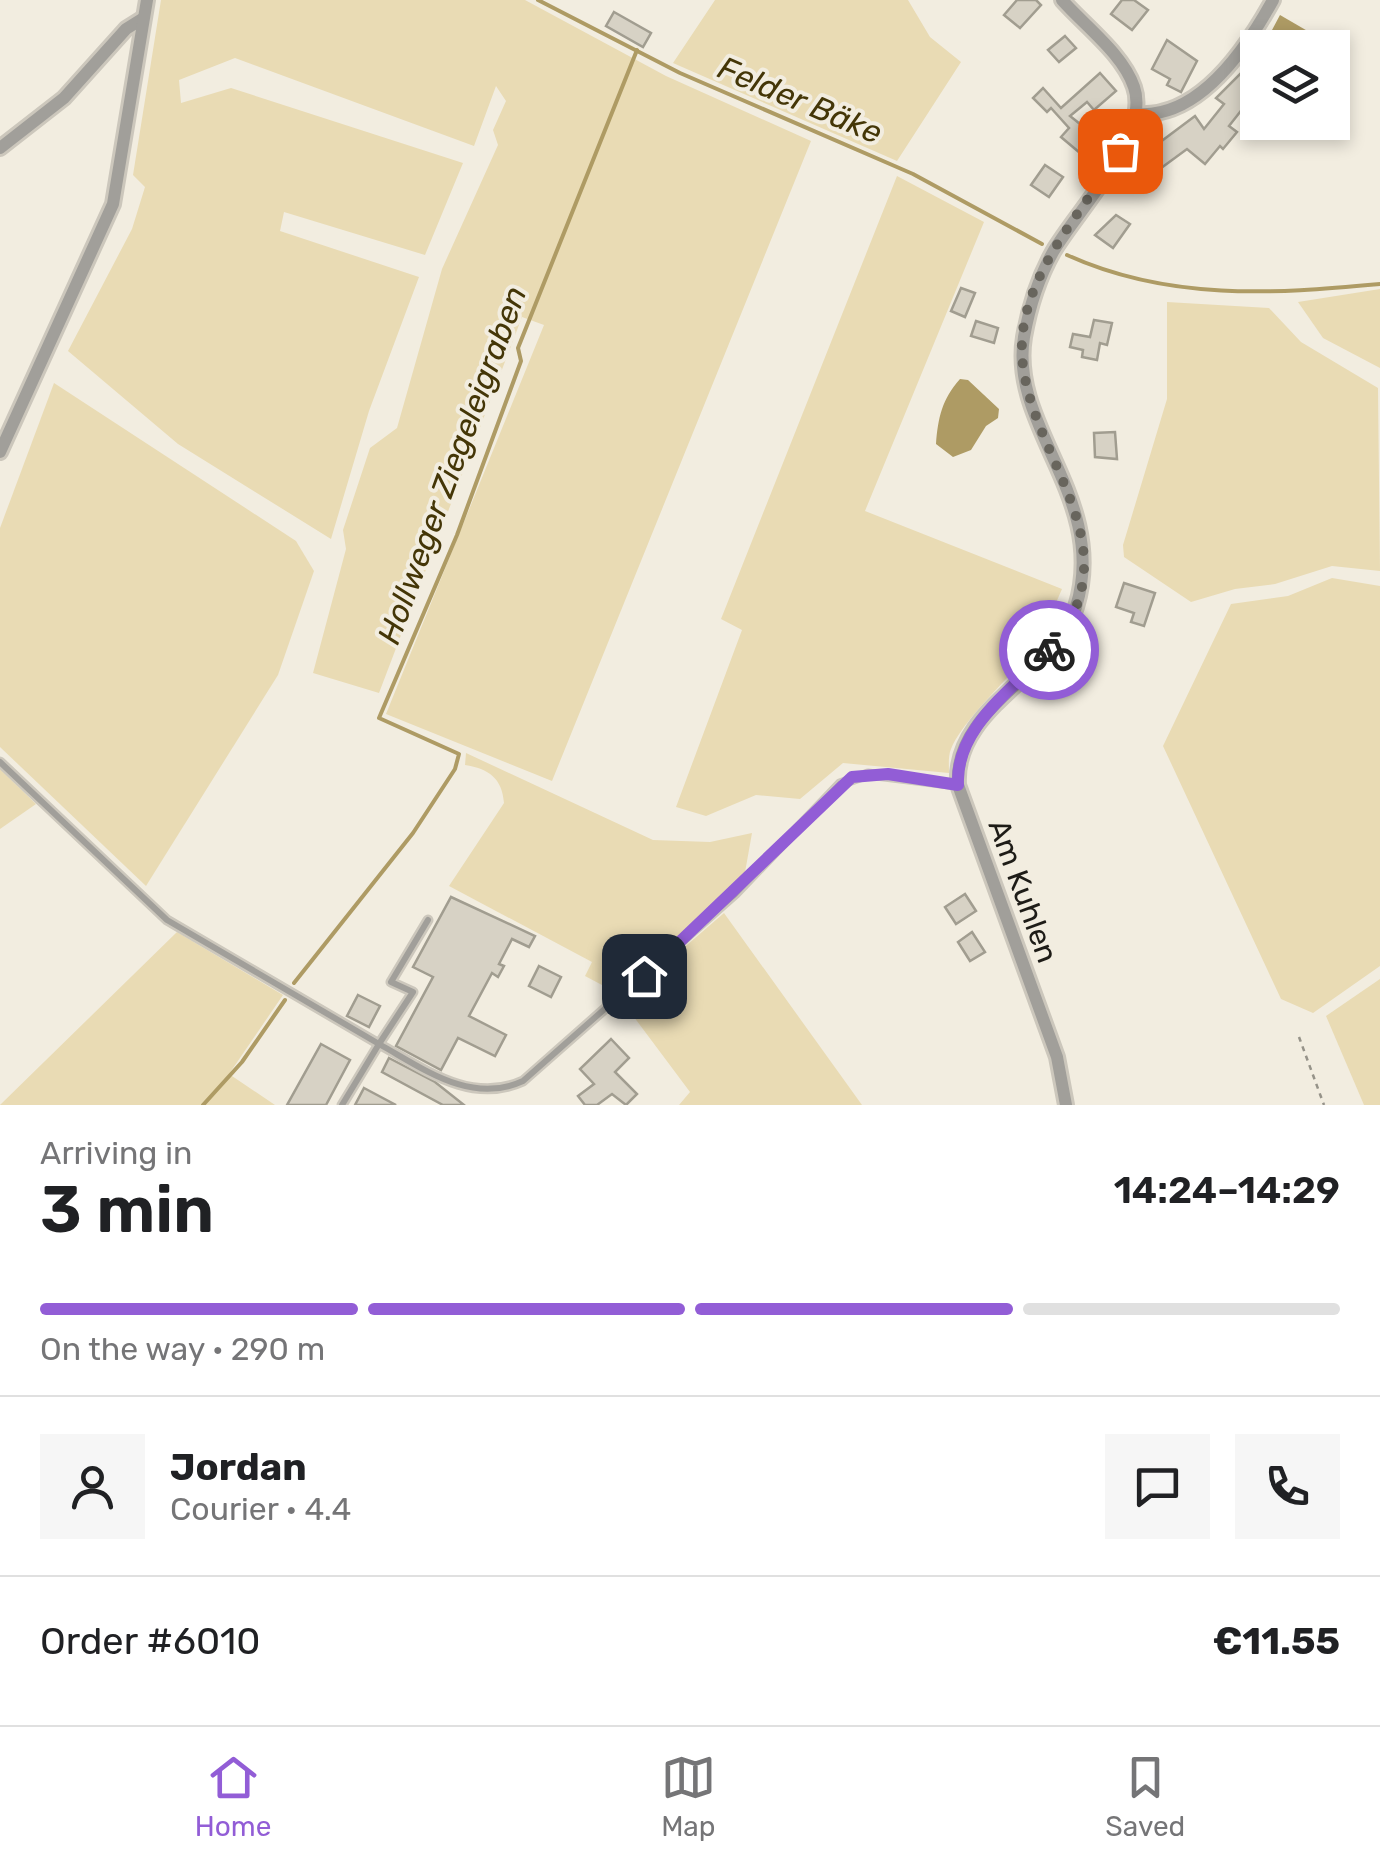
<!DOCTYPE html>
<meta charset="utf-8">
<style>
:root{--surface:#fff;--page:#f6f6f6;--text:#202124;--muted:#757577;--line:#e0e0e0;--accent:#925dd6}
body{margin:0;font-family:Rubik,sans-serif;background:var(--page);color:var(--text);height:100vh;display:flex;flex-direction:column;font-size:38px;white-space:nowrap}
*{box-sizing:border-box;margin:0}
p{font-size:32px;color:var(--muted)}
.icon{flex:none;width:55px;height:55px;fill:none;stroke:currentColor;stroke-width:2;stroke-linecap:round;stroke-linejoin:round}
.map{position:relative;height:1105px;overflow:hidden}
.side{display:flex;flex-direction:column;background:var(--surface);flex:1}
.side>*{flex:none}
.tools{position:absolute;left:1240px;top:30px;display:grid;gap:20px}
.tools a{display:grid;place-items:center;width:110px;height:110px;border-radius:0px;background:var(--surface);box-shadow:0 5px 15px #0003;font-size:50px}
.pin{position:absolute;display:grid;place-items:center;width:85px;height:85px;color:#fff;margin:-42px;border-radius:20px;box-shadow:0 5px 15px #0006}
.courier{position:absolute;display:grid;place-items:center;width:100px;height:100px;margin:-50px;border:8px solid #925dd6;border-radius:50%;background:#fff;color:#222;box-shadow:0 2px 12px #0007}
.head em{font-style:normal;font-weight:600}
.head div{display:flex;flex-direction:column-reverse}
.head{display:flex;align-items:center;justify-content:space-between;height:170px;padding:0 40px}
h1{font-size:65px;font-weight:600;line-height:75px}
.bar{display:grid;grid-template-columns:repeat(4,1fr);gap:15px 10px;align-content:center;height:120px;padding:0 40px}
.bar i{height:12px;border-radius:8px;background:var(--line)}
.bar .selected{background:var(--accent)}
.bar p{grid-column:span 4}
.line{display:flex;align-items:center;gap:25px;padding:0 40px;border-top:2px solid var(--line)}
.line div{flex:1}
.round{display:grid;place-items:center;flex:none;width:105px;height:105px;border-radius:0px;background:var(--page)}
.tab-bar{display:flex;justify-content:space-around;align-items:center;height:140px;border-top:2px solid var(--line);background:var(--surface);font-size:28px;color:var(--muted)}
.tab-bar a{display:grid;justify-items:center;gap:5px}
.tab-bar .selected{color:var(--accent)}
.map>svg:first-child{display:block}
.green{fill:#e9dbb4}
.water{fill:#ae9b64}
.lines{fill:none;stroke-linecap:round;stroke-linejoin:round}
.stream{stroke:#ae9b64;stroke-width:4}
.building{fill:#d7d2c5;stroke:#a19d90;stroke-width:2.5}
.lane-casing{stroke:#ccc7bc;stroke-width:11}
.street-casing{stroke:#ccc7bc;stroke-width:18}
.path{stroke:#969389;stroke-width:2.5;stroke-dasharray:5 5;stroke-linecap:butt}
.lane{stroke:#a19f9a;stroke-width:6}
.street{stroke:#a19f9a;stroke-width:12}
.done{stroke:#68655d;stroke-width:10;stroke-dasharray:0 18}
.route{stroke:#925dd6;stroke-width:12}
.labels{text-anchor:middle;dominant-baseline:central;stroke-width:8;stroke-linejoin:round;paint-order:stroke}
.street-label{font-size:30px;fill:#1e1c17;stroke:#f2ede0}
.water-label{font-size:32px;font-style:italic;fill:#443607;stroke:#f2ede0}
</style>
<div class="map">
<svg width="1380" height="1105" viewBox="0 0 1380 1105">
<rect width="100%" height="100%" fill="#f2ede0"/>
<!-- green -->
<g class="green">
<path d="M161,0H525L666,76L811,141L552,781L386,714L544,325L522,317L379,693L313,673L346,549L343,530L370,448L397,428L442,269L498,145L493,130L506,101L496,86L474,146L235,58L179,80L181,103L231,88L463,163L425,255L284,212L280,231L419,277L369,411L331,539L178,444L68,351L132,229L145,187L133,175Z"/>
<path d="M715,0H908L930,37L961,62L897,161L673,63Z"/>
<path d="M897,176L984,222L865,511L1062,589L1052,612L1060,619C1033,656 965,714 951,749C948,756 949,766 949,773L843,763L800,799L756,795L706,816L676,807L742,630L721,619Z"/>
<path d="M1380,289V368L1323,338L1298,302Z"/>
<path d="M1167,302L1269,308L1301,342L1378,388L1380,571L1332,566L1275,584L1235,589L1191,602L1124,557L1123,545L1167,399Z"/>
<path d="M54,383L296,541L314,571L278,675L146,886L0,747V528Z"/>
<path d="M1332,578L1380,586V966L1313,1013L1281,999L1163,746L1231,604L1288,596Z"/>
<path d="M466,753L653,840L710,842L752,833L744,878L617,993L585,976L592,962L449,886L504,803C502,778 489,769 465,765Z"/>
<path d="M0,769L36,804L0,829Z"/>
<path d="M724,913L862,1105H679L690,1092L622,1001Z"/>
<path d="M177,932L283,995L229,1074L275,1105H0Z"/>
<path d="M1380,979V1105H1364L1326,1016Z"/>
</g>
<!-- water -->
<g class="water">
<path d="M1280,15L1323,40L1319,47H1301L1272,30Z"/>
<path d="M960,379L968,380L999,409L998,418L986,426L971,450L953,457L936,444C938,418 942,399 960,379Z"/>
</g>
<g class="lines">
<!-- stream -->
<g class="stream">
<path d="M538,0L680,73L913,174L1042,244"/>
<path d="M1067,255C1168,301 1273,294 1380,284"/>
<path d="M294,983L413,833L455,769L459,754L379,718L457,535L521,361L518,348L637,50"/>
<path d="M203,1105L242,1062L285,1000"/>
</g>
</g>
<!-- building -->
<g class="building">
<path d="M1017,0H1036L1041,5L1020,28L1004,15Z"/>
<path d="M1122,0H1134L1148,10L1132,30L1111,14Z"/>
<path d="M614,12L651,33L643,47L606,26Z"/>
<path d="M1065,36L1076,48L1059,62L1048,50Z"/>
<path d="M1167,40L1197,61L1181,92L1167,85L1170,79L1152,69Z"/>
<path d="M1258,56V89L1229,126L1237,132L1223,149L1220,146L1205,164L1187,149L1157,171L1145,158L1155,146L1195,116L1204,129L1224,104L1216,98Z"/>
<path d="M1100,73L1116,91L1094,110L1087,102L1070,116L1095,136L1080,153L1061,137L1069,128L1051,108L1047,112L1033,98L1043,88L1061,108Z"/>
<path d="M1045,165L1063,177L1049,197L1031,185Z"/>
<path d="M1116,215L1130,224L1113,248L1095,235Z"/>
<path d="M961,288L975,293L965,317L951,311Z"/>
<path d="M1094,320L1112,323L1107,345L1100,343L1097,360L1082,357L1083,350L1070,347L1073,334L1090,337Z"/>
<path d="M976,321L998,328L994,343L971,336Z"/>
<path d="M1115,432L1117,459L1095,457L1094,433Z"/>
<path d="M1124,583L1155,593L1144,626L1131,622L1134,613L1116,607Z"/>
<path d="M965,894L976,911L956,924L945,907Z"/>
<path d="M451,897L535,936L529,947L512,939L499,964L504,966L498,977L492,973L469,1016L506,1035L495,1056L458,1038L441,1070L396,1046L433,977L413,967Z"/>
<path d="M972,932L985,952L970,961L958,942Z"/>
<path d="M539,966L561,977L551,997L529,986Z"/>
<path d="M358,995L380,1006L369,1027L347,1016Z"/>
<path d="M611,1039L629,1058L615,1072L637,1094L626,1105L612,1094L597,1105H585L578,1096L594,1084L580,1069Z"/>
<path d="M321,1044L350,1060L326,1105H287Z"/>
<path d="M389,1058L435,1082L464,1105H443L382,1072Z"/>
<path d="M364,1088L396,1105H355Z"/>
</g>
<g class="lines">
<defs>
<g id="lane">
<path d="M0,762L167,920L379,1044L413,992L391,982L428,920"/>
<path d="M342,1105L379,1044C424,1069 471,1105 523,1081L735,894L840,784L868,774L957,785"/>
</g>
<g id="street">
<path d="M1062,0C1085,26 1123,54 1134,87C1151,135 1077,211 1053,252C1039,277 1029,309 1024,337C1009,428 1109,499 1076,607C1056,676 953,706 958,785L1057,1057L1066,1105"/>
<path d="M1138,114C1199,118 1246,49 1273,0"/>
<path d="M0,148L64,98L126,29L142,19"/>
<path d="M0,452L113,204L147,0"/>
</g>
</defs>
<!-- lane casing -->
<use href="#lane" class="lane-casing"/>
<!-- street casing -->
<use href="#street" class="street-casing"/>
<!-- path -->
<path class="path" d="M1299,1037L1324,1105"/>
<!-- lane -->
<use href="#lane" class="lane"/>
<!-- street -->
<use href="#street" class="street"/>
</g>
<g class="lines">
<!-- done -->
<path class="done" d="M1049,650C1139,547 1028,459 1022,355C1018,278 1083,212 1120,151"/>
<!-- route -->
<path class="route" d="M644,976L852,777L888,774L958,785C955,727 1014,689 1049,650"/>
</g>
<g class="labels">
<!-- street labels -->
<g class="street-label">
<text transform="translate(1023 891) rotate(70)">Am Kuhlen</text>
</g>
<!-- water labels -->
<g class="water-label">
<text transform="translate(800 100) rotate(23)">Felder Bäke</text>
<text transform="translate(452 465) rotate(-70)">Hollweger Ziegeleigraben</text>
</g>
</g>
</svg>
<div class="tools">
<a><svg class="icon" aria-label="layers" viewBox="0 0 24 24"><path d="M12 4l9 5-9 5-9-5zM3 14l9 5 9-5"/></svg></a>
</div>
<div class="pin" style="left:1120px;top:151px;background:#ea580c"><svg class="icon" aria-label="bag" viewBox="0 0 24 24"><path d="M5 8h14l-1 12H6zM9 8a3 3 0 0 1 6 0"/></svg></div>
<div class="pin" style="left:644px;top:976px;background:#1f2937"><svg class="icon" aria-label="home" viewBox="0 0 24 24"><path d="M3 11l9-7 9 7M6 9v11h12V9"/></svg></div>
<div class="courier" style="left:1049px;top:650px"><svg class="icon" aria-label="bike" viewBox="0 0 24 24"><circle cx="6" cy="16" r="4"/><circle cx="18" cy="16" r="4"/><path d="M6 16l4-8h5l3 8M10 8l3 8H6M13 5h3"/></svg></div>
</div>
<section class="side">
<div class="head"><div><h1>3 min</h1><p>Arriving in</p></div><em>14:24–14:29</em></div>
<div class="bar"><i class="selected"></i><i class="selected"></i><i class="selected"></i><i></i><p>On the way · 290 m</p></div>
<div class="line" style="height:180px"><a class="round"><svg class="icon" aria-label="person" viewBox="0 0 24 24"><circle cx="12" cy="8" r="4"/><path d="M4 21q1-7 8-7t8 7"/></svg></a><div><b>Jordan</b><p>Courier · 4.4</p></div><a class="round"><svg class="icon" aria-label="chat" viewBox="0 0 24 24"><path d="M4 5h16v11H9l-5 4z"/></svg></a><a class="round"><svg class="icon" aria-label="phone" viewBox="0 0 24 24"><path d="M5 4h4l2 5-3 2q2 4 5 5l2-3 5 2v4C11 20 4 13 5 4z"/></svg></a></div>
<div class="line" style="height:130px"><div>Order #6010</div><b>€11.55</b></div>
</section>
<nav class="tab-bar">
<a class="selected"><svg class="icon" aria-label="home" viewBox="0 0 24 24"><path d="M3 11l9-7 9 7M6 9v11h12V9"/></svg>Home</a>
<a><svg class="icon" aria-label="map" viewBox="0 0 24 24"><path d="M3 6l6-2 6 2 6-2v14l-6 2-6-2-6 2zM9 4v14M15 6v14"/></svg>Map</a>
<a><svg class="icon" aria-label="saved" viewBox="0 0 24 24"><path d="M7 4h10v16l-5-4-5 4z"/></svg>Saved</a>
</nav>
